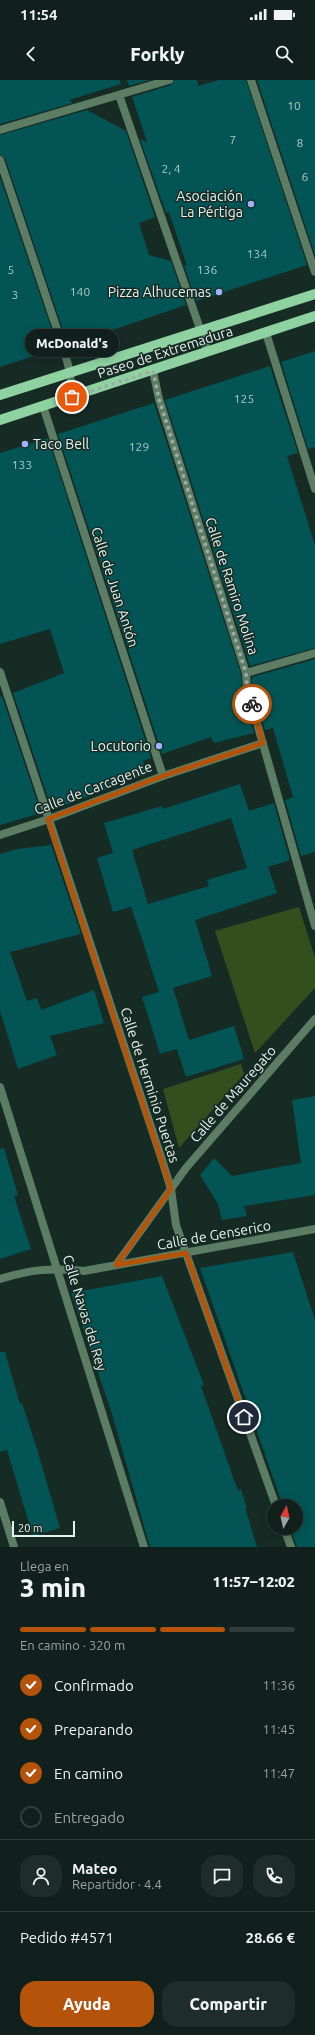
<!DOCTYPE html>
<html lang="es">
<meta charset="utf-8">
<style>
:root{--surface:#11201c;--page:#1e2d29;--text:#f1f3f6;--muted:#9ca3a3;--line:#303e3b;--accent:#b45309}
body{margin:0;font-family:Ubuntu,sans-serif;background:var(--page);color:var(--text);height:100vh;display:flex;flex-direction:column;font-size:15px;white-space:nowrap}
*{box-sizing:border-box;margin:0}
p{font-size:13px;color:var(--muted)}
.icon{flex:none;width:22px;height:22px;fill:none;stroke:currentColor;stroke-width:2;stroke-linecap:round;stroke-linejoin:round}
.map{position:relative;height:1467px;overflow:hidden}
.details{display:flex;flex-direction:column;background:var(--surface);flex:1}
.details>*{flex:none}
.needle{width:26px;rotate:8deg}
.controls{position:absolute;left:267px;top:1419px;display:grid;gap:8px}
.controls a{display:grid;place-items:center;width:36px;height:36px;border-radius:50%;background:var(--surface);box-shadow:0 2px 10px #0003,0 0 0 1px var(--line);font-size:20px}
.scale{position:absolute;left:12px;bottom:10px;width:63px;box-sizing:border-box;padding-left:4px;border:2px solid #e6f2ee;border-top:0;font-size:11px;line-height:14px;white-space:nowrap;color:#e6f2ee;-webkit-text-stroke:3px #172b25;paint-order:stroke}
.pin{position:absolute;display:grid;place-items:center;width:34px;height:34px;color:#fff;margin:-17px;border:2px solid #fff;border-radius:50%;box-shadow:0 1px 4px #0007}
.courier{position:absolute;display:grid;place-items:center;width:40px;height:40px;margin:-20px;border:3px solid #b45309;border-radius:50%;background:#fff;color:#222;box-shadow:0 1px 5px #0007}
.bubble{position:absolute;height:28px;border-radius:14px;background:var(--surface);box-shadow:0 2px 10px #0003,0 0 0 1px var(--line);font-size:13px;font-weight:800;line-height:28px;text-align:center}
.headline em{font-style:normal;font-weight:800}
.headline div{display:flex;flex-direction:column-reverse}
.headline{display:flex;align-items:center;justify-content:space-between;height:68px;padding:0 20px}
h1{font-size:26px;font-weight:800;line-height:30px}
.bar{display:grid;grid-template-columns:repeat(4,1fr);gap:6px 4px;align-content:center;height:48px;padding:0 20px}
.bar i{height:5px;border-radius:3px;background:var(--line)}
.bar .current{background:var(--accent)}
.bar p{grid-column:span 4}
.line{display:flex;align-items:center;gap:10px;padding:0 20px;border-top:1px solid var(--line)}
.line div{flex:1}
.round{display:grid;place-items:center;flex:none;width:42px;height:42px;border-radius:16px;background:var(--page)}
ol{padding:0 20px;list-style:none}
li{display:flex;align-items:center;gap:12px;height:44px}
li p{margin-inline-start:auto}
li .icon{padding:4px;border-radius:50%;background:var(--accent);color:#fff;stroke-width:4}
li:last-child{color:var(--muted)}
li i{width:22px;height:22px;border:2px solid var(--line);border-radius:50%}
.primary-button{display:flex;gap:8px;margin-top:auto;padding:8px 20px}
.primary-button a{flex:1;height:46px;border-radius:16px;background:var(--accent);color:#fff;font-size:16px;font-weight:800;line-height:46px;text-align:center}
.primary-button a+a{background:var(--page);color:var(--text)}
.status{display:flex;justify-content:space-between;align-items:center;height:28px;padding:0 20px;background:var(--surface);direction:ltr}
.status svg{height:11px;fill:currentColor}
header{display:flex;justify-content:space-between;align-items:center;height:52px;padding:0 20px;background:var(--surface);font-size:18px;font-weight:800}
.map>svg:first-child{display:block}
.green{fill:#344f1e}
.building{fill:#025554;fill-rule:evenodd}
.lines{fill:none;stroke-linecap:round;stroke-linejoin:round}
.street{stroke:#5c7c64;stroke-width:8}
.primary{stroke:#8ed2a1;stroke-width:10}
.done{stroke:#9eaca8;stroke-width:4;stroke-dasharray:0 7.2}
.route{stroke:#b45309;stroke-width:5}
.poi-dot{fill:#a1b3fd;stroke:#172b25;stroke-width:1.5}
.labels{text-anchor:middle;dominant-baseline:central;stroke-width:3;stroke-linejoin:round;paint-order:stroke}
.number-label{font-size:12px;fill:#adcbc8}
.poi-label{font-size:14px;fill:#e6f2ee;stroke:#172b25;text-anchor:end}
.street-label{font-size:14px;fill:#e6f2ee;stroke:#172b25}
</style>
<div class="status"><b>11:54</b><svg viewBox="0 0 49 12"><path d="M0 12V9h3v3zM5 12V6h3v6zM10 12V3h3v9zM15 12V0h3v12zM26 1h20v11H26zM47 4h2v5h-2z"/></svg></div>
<header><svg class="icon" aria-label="back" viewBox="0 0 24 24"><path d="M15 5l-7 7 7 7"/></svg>Forkly<svg class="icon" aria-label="search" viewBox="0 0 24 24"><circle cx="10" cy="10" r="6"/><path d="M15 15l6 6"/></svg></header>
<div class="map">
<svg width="315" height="1467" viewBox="0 0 315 1467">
<rect width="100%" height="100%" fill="#172b25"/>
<!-- green -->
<g class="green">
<path d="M299,827L315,878V908L255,973L215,851Z"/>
<path d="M241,984L244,994L179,1068L163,1009Z"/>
</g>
<!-- building -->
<g class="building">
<path d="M0,0H120L121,4L69,20L73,23L0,44Z"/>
<path d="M127,0H150L129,6Z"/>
<path d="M174,0H197L198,6L219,0H246L307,185L196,221L184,185L187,186L169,132L166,133L140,59L147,62L132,17L171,5Z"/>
<path d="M257,0H315V175Z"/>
<path d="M87,30L126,51L155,137L139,143L149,175L171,181L186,225L68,265L5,78L0,75V55Z"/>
<path d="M0,97L58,268L0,287Z"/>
<path d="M315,271V367L308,369L281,282Z"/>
<path d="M270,286L298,373L287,376L315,465V568L250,586L165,320Z"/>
<path d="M154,323L241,594L242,610L254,653L214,663L211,657L162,674L58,354Z"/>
<path d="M48,358L151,678L143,681L147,694L52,730L13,613L64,593L50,549L0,564V373Z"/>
<path d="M315,579V772L301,776L285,720L293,717L273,648L265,650L252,607V597Z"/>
<path d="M2,616L41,733L0,745V617Z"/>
<path d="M240,704L249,731L274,723L290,780L268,787L277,813L195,840L212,896L173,908L189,960L234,946L244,979L186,997L177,969L160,974L142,917L159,912L141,856L131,827L113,832L97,778L113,773L104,743L162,726L163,729ZM231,738L247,788L207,800L209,806L148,824L132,770Z"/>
<path d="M51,765L81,854L10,872L27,921L37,918L41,930L94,910L104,943L50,956L57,975L18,989L0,931V774L17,769Z"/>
<path d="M315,1016V1115L244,1126L247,1136L222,1140L218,1124L200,1095L214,1078L232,1096L301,1083L292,1020Z"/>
<path d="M4,1068L18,1115L14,1116L31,1169L0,1179V1069Z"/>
<path d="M293,1172L315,1240V1467H297L290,1448H296V1426H283L200,1188Z"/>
<path d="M162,1196L204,1305L201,1306L238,1411L241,1409L247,1428H245L257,1467H150L112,1334L71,1213Z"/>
<path d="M0,1272H5L20,1324L22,1323L37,1369L60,1448L33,1456L7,1370L0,1372Z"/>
</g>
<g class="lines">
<!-- street -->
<g class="street">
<path d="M251,0L315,192"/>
<path d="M119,15L208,272"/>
<path d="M0,50L169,0"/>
<path d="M0,80L64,270L70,292L72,317"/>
<path d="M266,253L315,409"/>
<path d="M153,291L159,319L246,593L247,608L315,846"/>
<path d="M43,326L163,696"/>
<path d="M0,592L163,1083L171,1109L176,1145L276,1426"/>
<path d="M246,593L315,573"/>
<path d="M0,755L49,739L163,696L263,663"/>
<path d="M0,1007L144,1467"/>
<path d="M116,1185L186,1088L315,939"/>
<path d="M0,1199C33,1189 50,1188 84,1191L315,1149"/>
<path d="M0,1422L14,1467"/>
<path d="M284,1448L291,1467"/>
</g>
<!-- primary -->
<g class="primary">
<path d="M0,315L315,214"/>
<path d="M0,340L315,236"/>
</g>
</g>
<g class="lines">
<!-- done -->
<path class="done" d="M72,317L153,291L159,319L246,593L247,608L252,624"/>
<!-- route -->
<path class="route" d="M244,1337L186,1173L116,1185L171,1109L48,739L163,696L263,663L252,624"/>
</g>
<!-- markers -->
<g class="poi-dot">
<circle cx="251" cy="124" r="4"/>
<circle cx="219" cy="212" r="4"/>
<circle cx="25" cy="364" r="4"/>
<circle cx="159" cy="666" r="4"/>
</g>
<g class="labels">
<!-- number labels -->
<g class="number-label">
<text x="294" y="25">10</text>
<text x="233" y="59">7</text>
<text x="300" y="62">8</text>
<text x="171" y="88">2, 4</text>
<text x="305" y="96">6</text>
<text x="257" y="173">134</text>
<text x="11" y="189">5</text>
<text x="207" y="189">136</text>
<text x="80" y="211">140</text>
<text x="15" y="214">3</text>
<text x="244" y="318">125</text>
<text x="139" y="366">129</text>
<text x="22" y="384">133</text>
</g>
<!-- poi labels -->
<g class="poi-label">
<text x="243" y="116">Asociación<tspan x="243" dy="16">La Pértiga</tspan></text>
<text x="211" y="212">Pizza Alhucemas</text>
<text x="33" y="364" text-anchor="start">Taco Bell</text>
<text x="151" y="666">Locutorio</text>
</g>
<!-- street labels -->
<g class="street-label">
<text transform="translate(165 272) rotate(-18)">Paseo de Extremadura</text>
<text transform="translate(232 506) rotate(72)">Calle de Ramiro Molina</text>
<text transform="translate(115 507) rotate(72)">Calle de Juan Antón</text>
<text transform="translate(93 708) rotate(-21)">Calle de Carcagente</text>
<text transform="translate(150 1005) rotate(72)">Calle de Herminio Puertas</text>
<text transform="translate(233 1014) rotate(-49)">Calle de Mauregato</text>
<text transform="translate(214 1155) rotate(-10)">Calle de Genserico</text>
<text transform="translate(85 1233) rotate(73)">Calle Navas del Rey</text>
</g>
</g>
</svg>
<div class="controls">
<a><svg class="needle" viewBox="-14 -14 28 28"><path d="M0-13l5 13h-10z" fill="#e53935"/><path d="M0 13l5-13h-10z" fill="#9ca3a3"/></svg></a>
</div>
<div class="scale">20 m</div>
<div class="pin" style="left:72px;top:317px;background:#ea580c"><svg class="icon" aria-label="bag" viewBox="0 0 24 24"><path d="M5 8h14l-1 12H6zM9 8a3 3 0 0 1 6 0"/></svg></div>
<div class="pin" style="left:244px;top:1337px;background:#1f2937"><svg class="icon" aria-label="home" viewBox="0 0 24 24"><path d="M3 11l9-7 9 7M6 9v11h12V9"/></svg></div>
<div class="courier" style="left:252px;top:624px"><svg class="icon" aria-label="bike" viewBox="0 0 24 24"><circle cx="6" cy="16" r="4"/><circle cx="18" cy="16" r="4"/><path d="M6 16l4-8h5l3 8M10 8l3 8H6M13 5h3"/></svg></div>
<div class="bubble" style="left:25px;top:249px;width:94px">McDonald's</div>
</div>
<section class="details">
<div class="headline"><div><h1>3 min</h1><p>Llega en</p></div><em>11:57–12:02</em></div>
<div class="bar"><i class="current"></i><i class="current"></i><i class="current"></i><i></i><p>En camino · 320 m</p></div>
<ol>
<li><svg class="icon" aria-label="check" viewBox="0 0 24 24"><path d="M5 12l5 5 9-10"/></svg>Confirmado<p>11:36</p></li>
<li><svg class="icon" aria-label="check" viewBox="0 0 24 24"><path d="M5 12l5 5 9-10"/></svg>Preparando<p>11:45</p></li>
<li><svg class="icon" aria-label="check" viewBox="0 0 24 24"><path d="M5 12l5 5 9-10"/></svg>En camino<p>11:47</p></li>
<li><i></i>Entregado</li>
</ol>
<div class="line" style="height:72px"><a class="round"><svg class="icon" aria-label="person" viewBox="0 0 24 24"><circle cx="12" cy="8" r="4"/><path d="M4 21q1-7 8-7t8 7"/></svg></a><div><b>Mateo</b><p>Repartidor · 4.4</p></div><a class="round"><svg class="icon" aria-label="chat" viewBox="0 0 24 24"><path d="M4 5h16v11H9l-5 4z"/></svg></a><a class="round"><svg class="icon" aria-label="phone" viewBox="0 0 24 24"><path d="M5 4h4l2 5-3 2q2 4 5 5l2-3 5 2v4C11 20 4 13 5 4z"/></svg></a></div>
<div class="line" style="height:52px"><div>Pedido #4571</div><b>28.66 €</b></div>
<div class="primary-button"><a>Ayuda</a><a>Compartir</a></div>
</section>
